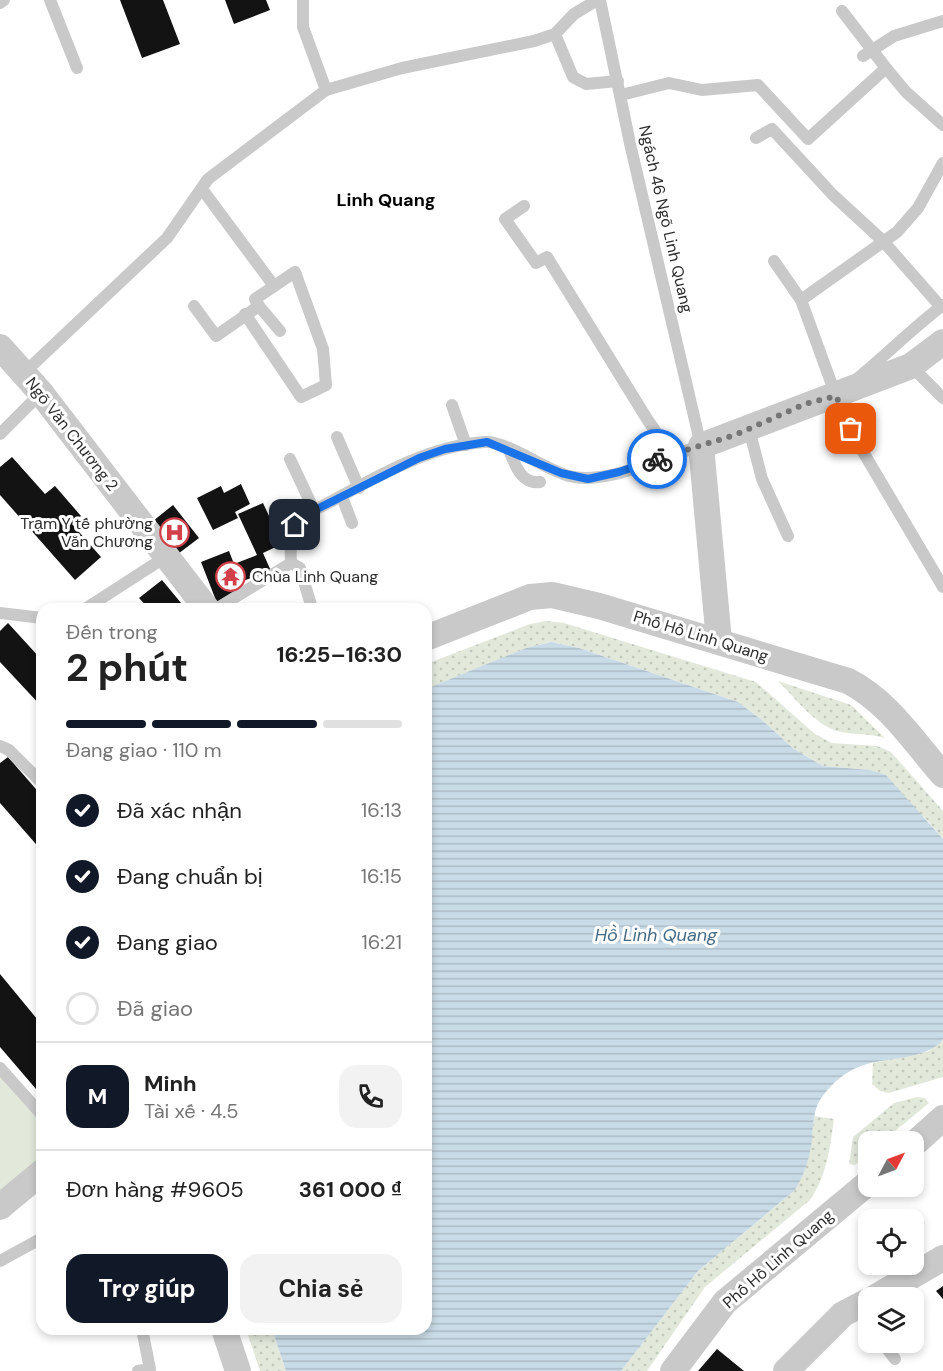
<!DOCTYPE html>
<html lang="vi">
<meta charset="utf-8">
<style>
:root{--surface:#fff;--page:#f2f2f2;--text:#222;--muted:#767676;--line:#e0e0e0;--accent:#111827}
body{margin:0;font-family:"DM Sans",sans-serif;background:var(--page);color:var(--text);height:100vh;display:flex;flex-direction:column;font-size:22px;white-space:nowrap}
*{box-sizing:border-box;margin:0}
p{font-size:20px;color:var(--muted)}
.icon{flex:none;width:33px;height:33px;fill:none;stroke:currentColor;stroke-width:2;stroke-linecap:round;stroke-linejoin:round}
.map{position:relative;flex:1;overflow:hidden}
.panel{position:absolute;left:36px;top:603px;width:396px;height:732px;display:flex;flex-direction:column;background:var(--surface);border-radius:18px;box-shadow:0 3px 9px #0003}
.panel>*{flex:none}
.needle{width:39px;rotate:49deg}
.fabs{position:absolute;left:858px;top:1131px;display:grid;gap:12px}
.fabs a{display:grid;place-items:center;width:66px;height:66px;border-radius:12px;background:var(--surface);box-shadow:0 3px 9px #0003;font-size:30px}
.pin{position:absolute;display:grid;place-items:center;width:51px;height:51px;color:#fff;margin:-26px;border-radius:12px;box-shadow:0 3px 9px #0006}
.courier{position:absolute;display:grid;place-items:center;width:60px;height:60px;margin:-30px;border:4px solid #1a73e8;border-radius:50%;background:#fff;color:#222;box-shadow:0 2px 8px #0007}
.headline em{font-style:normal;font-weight:700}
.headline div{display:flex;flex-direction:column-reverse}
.headline{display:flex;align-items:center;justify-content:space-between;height:102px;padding:0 30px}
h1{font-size:39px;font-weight:700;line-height:45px}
.bar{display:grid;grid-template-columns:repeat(4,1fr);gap:9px 6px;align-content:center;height:72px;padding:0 30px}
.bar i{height:8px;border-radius:4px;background:var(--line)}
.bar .on{background:var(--accent)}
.bar p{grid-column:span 4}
.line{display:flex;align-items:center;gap:15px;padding:0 30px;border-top:2px solid var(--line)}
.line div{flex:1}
.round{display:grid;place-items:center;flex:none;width:63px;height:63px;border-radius:18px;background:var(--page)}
ol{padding:0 30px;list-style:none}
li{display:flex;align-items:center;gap:18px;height:66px}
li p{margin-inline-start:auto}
li .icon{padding:6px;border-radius:50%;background:var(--accent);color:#fff;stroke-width:4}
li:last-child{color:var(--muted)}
li i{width:33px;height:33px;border:3px solid var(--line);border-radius:50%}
.action{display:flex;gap:12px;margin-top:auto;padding:12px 30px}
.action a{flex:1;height:69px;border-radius:18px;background:var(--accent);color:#fff;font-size:24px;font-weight:700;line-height:69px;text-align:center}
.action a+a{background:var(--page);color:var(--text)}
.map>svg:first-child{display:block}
.grass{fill:url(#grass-dots)}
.park{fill:#e2e9db}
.water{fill:url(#water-rules)}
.building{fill:#131313}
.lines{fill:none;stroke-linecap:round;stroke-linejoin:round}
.service{stroke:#c9c9c9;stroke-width:12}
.minor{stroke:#c9c9c9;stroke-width:26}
.done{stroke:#767676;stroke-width:6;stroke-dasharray:0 10.8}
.route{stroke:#1a73e8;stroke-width:8}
.labels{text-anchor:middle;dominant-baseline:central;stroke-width:6;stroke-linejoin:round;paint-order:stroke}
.street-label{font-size:16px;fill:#2c2c2c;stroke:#fff}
.poi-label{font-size:16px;fill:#2c2c2c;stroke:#fff;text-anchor:end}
.neighbourhood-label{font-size:18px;font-weight:bold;fill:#000;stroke:#fff}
.water-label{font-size:18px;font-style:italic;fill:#446b85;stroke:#fff}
</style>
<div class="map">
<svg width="943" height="1371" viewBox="0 0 943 1371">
<defs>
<pattern id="grass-dots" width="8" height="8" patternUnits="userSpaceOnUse" patternTransform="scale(1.5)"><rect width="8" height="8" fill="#e2e9db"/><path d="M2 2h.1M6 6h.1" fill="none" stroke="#c2c8bc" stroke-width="1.8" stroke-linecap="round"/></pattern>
<pattern id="water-rules" width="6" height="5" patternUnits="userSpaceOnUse" patternTransform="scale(1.5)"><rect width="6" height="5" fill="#c9dbe7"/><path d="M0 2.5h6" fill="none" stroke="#adbcc6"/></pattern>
</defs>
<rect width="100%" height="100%" fill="#fff"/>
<!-- grass -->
<g class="grass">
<path d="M546,621L564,623L756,682L815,734L832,743L877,746L891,752L943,811V839L926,819L870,770L823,766L794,749L762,720L738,702L579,648L551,642L527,648L426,689V664L530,624Z"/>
<path d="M778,681L851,705L885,738C868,733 848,735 834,730C813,722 794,697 778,681Z"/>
<path d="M943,1039V1077L889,1093L880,1091L872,1084L873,1063L929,1051Z"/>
<path d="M917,1097L925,1098L929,1103L883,1141L868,1142V1153L855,1165L849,1164L853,1137L894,1103Z"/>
<path d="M814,1116L834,1119C830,1147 827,1176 810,1200L705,1287L647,1371H621L698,1271L795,1190C808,1166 812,1143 814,1116Z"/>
<path d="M246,1329H272L286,1371H260Z"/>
</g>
<!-- park -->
<path class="park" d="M0,1076L42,1124V1173L0,1210Z"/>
<!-- water -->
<path class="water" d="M551,642L579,648L738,702L762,720L794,749L823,766L870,770L886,775L943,839V1039C929,1060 884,1057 861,1066C846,1071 831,1084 822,1097C811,1112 814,1131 811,1147C808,1163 803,1177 795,1190L698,1271L621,1371H286L272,1329H426V689L526,648Z"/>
<!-- building -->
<g class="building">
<path d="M120,0H163L180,44L142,58Z"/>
<path d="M225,0H266L270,10L234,24Z"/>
<path d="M12,457L45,494L55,486L81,516L72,524L101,557L75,580L0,495V467Z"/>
<path d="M241,484L250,504L235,512L238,518L213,530L197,498L221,486L224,493Z"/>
<path d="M263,503L282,544L263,553L271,571L240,582L244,592L217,603L201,562L229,551L234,564L257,555L238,514Z"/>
<path d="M173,505L199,538L174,557L148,525Z"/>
<path d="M162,580L186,609H149L139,598Z"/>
<path d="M8,623L40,658L42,657V707L0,662V631Z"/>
<path d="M8,757L42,796V851L0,803V763Z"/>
<path d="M0,974L42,1025V1096L0,1047Z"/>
<path d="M943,1286V1299L936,1291Z"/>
<path d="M717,1349L744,1371H698Z"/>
</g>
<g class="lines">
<!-- service -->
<g class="service">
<path d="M50,0L77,68"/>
<path d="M303,0V27L326,90"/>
<path d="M0,3L4,0"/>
<path d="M555,34L573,77L586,84L618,81"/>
<path d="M863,56L894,36L943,21"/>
<path d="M886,68L906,92L943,125"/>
<path d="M621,95L669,83L702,90L758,85L808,139L886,68L842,11"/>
<path d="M756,138L772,129L833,195L883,241L941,307"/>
<path d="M202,189L274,286"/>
<path d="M524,206L505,219L536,263L547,257L647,419L658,435L676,453"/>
<path d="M774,261L801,300L836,396L856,440L943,587"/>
<path d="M801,300L897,232L918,208L943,163"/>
<path d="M194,306L216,336L259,306L255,299L295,272L323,349L326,385L301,397L245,314"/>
<path d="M259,306L280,331"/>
<path d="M911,366L943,398"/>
<path d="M25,372L167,238L208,179L326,90L402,68L534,41L555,34L574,14L597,0"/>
<path d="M858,378C887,354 913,328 943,305"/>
<path d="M452,405L466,445"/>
<path d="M749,429L762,479L788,536"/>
<path d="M0,434L41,393"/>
<path d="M337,437L359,488"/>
<path d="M509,450C515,465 521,484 540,482"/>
<path d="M290,459L314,510"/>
<path d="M342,497L352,523"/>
<path d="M291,563L300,568L311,605"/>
<path d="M85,609L167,556"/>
<path d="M216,609L291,563C290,542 290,530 305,515C361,487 420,446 485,442C507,441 546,470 569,476C606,486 664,456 701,446L631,148L600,0"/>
<path d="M0,613L42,618"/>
<path d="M0,746L9,750L42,783"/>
<path d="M0,1068L42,1115"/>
<path d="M890,1219V1220"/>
<path d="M914,1252L925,1268"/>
<path d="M0,1261L42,1238"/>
<path d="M856,1308L868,1324"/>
<path d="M882,1342L895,1359"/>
<path d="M138,1371L150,1369L142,1329"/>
</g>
<!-- minor -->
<g class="minor">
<path d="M0,347L41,393L207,609"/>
<path d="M426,638L530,597L552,595L599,606L848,681C888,701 914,742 943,775"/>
<path d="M719,641L701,446L911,366L943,342"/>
<path d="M914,1144L943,1118"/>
<path d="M0,1207L42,1172"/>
<path d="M874,1298L943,1258"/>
<path d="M224,1329L238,1371"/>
<path d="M673,1371L725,1302L868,1183"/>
<path d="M786,1371L843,1314L868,1301"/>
</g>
</g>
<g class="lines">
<!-- done -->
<path class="done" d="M657,459L735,435L805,404L836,396L851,429"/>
<!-- route -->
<path class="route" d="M295,525L305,515L419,458L445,449L487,442L561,473L588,479L619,472L657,459"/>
</g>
<!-- icons -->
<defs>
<symbol id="hospital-ring" viewBox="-11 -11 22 22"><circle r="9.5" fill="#fff" stroke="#d2404a" stroke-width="1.5"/><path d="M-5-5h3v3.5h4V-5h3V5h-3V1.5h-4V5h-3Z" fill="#d2404a"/></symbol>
<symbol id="temple-ring" viewBox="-11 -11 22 22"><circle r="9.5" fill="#fff" stroke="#d2404a" stroke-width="1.5"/><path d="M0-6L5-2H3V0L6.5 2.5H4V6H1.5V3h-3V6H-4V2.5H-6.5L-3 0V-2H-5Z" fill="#d2404a"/></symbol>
</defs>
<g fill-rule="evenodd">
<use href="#hospital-ring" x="158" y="516" width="33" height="33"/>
<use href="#temple-ring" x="214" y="560" width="33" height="33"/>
</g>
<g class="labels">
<!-- street labels -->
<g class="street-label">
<text transform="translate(666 219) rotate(77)">Ngách 46 Ngõ Linh Quang</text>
<text transform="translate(72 434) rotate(52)">Ngõ Văn Chương 2</text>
<text transform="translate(701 636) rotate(17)">Phố Hồ Linh Quang</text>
<text transform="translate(778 1259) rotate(-41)">Phố Hồ Linh Quang</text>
</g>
<!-- poi labels -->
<g class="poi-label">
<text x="153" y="523">Trạm Y tế phường<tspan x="153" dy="18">Văn Chương</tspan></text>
<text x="252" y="576" text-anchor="start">Chùa Linh Quang</text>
</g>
<!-- neighbourhood labels -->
<g class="neighbourhood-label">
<text x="386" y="200">Linh Quang</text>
</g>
<!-- water labels -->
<g class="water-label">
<text x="656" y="935">Hồ Linh Quang</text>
</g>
</g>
</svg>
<div class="fabs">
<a><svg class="needle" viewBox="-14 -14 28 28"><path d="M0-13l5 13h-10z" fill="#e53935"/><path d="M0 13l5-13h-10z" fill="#767676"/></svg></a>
<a><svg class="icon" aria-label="locate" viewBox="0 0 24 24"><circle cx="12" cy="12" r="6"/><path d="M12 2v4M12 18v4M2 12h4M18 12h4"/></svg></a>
<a><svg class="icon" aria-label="layers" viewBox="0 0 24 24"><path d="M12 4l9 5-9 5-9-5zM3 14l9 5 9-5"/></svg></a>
</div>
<div class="pin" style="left:851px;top:429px;background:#ea580c"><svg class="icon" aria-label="bag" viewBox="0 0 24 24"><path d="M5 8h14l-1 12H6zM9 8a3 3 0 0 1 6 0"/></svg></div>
<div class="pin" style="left:295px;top:525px;background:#1f2937"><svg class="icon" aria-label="home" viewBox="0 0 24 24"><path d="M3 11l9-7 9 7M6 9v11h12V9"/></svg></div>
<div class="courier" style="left:657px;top:459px"><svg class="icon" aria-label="bike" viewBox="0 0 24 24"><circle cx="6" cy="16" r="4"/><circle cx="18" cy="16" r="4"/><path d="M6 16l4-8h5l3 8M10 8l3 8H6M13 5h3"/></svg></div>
<section class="panel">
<div class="headline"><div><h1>2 phút</h1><p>Đến trong</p></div><em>16:25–16:30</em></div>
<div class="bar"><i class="on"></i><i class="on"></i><i class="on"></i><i></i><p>Đang giao · 110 m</p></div>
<ol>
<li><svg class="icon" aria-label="check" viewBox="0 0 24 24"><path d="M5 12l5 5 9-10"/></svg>Đã xác nhận<p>16:13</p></li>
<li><svg class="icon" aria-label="check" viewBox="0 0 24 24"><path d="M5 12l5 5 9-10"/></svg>Đang chuẩn bị<p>16:15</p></li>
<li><svg class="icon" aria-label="check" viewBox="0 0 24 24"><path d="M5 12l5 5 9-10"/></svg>Đang giao<p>16:21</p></li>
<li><i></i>Đã giao</li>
</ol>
<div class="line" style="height:108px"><b class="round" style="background:var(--accent);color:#fff">M</b><div><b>Minh</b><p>Tài xế · 4.5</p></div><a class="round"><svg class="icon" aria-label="phone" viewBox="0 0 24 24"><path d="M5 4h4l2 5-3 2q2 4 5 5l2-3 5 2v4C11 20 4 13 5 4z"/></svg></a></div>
<div class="line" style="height:78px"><div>Đơn hàng #9605</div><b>361 000 ₫</b></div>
<div class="action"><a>Trợ giúp</a><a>Chia sẻ</a></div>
</section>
</div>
